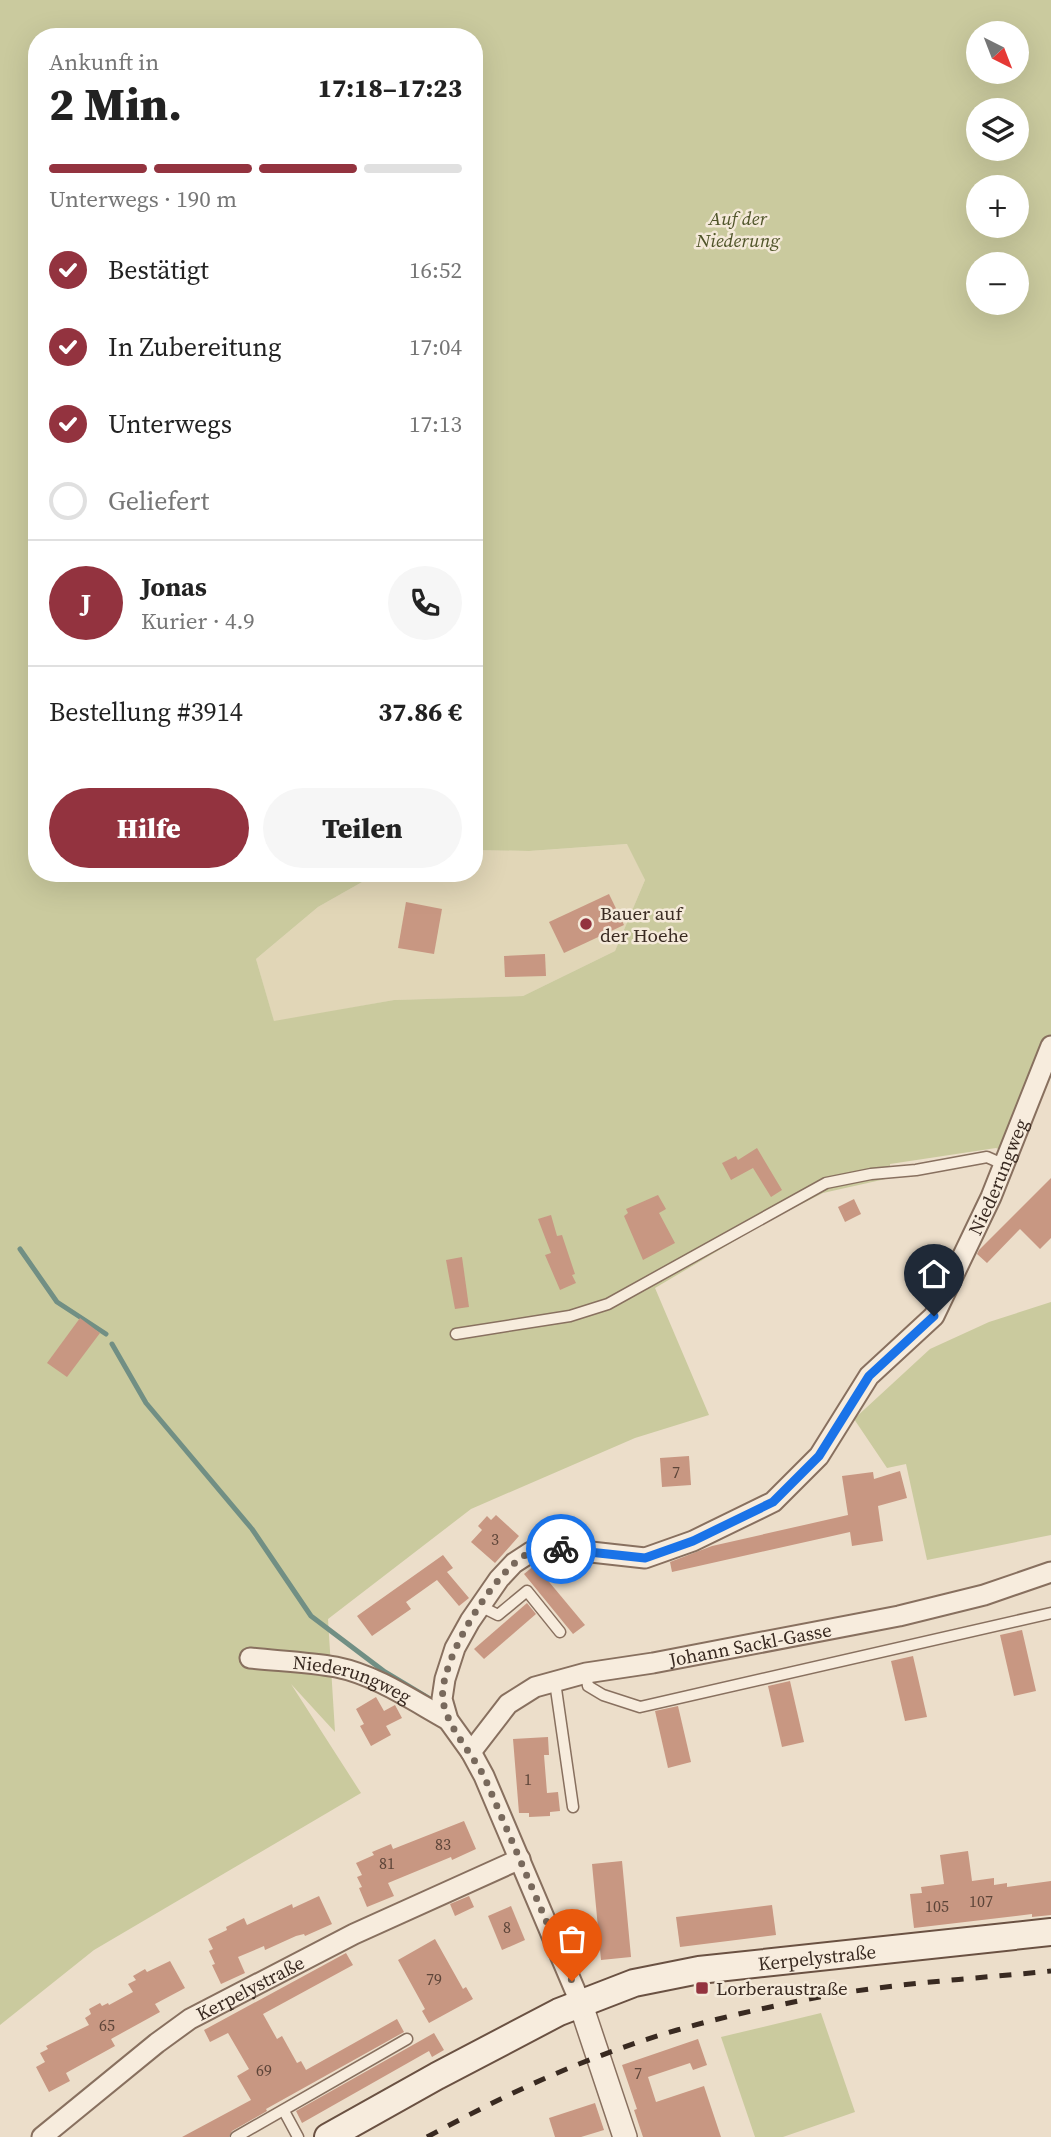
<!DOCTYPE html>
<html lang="de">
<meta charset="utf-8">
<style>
:root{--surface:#fff;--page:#f6f6f6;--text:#222;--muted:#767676;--line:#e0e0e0;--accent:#93333f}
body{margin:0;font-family:"Source Serif 4",serif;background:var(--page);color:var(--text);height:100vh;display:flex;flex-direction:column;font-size:26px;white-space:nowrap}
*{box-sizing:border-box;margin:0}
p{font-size:23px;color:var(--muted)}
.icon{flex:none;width:38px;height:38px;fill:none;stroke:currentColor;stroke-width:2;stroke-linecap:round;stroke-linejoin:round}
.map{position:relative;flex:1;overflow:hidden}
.panel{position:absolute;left:28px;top:28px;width:455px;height:854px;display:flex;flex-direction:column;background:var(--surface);border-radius:28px;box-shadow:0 7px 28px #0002}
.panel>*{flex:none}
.needle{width:46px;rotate:138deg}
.tools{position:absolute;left:966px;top:21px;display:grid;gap:14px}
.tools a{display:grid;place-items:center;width:63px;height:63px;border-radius:50%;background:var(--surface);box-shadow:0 7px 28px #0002;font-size:35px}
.pin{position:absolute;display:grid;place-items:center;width:60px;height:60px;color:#fff;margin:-72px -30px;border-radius:50% 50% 50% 0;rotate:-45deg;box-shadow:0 0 7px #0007}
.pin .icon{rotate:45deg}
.courier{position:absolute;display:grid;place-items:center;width:70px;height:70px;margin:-35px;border:5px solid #1a73e8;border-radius:50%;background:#fff;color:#222;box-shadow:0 2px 9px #0007}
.overview em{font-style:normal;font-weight:800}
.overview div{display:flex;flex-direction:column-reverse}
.overview{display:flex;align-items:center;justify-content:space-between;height:119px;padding:0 21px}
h1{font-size:46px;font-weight:800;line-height:52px}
.bar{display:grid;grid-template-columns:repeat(4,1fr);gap:10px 7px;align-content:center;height:84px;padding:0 21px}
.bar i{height:9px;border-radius:5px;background:var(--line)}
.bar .selected{background:var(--accent)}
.bar p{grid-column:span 4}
.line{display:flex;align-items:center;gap:18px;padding:0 21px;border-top:2px solid var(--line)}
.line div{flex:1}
.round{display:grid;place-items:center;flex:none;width:74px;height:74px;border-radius:37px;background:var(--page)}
ol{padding:0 21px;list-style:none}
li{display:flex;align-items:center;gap:21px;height:77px}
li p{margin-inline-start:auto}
li .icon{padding:7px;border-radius:50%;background:var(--accent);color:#fff;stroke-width:4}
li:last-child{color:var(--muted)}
li i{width:38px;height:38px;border:4px solid var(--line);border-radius:50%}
.button{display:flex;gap:14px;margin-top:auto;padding:14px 21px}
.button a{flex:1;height:80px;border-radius:42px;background:var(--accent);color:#fff;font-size:28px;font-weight:800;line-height:80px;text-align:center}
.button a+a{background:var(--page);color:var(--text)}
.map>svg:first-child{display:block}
.farmland{fill:#e1d6b7}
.green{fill:#caca9e;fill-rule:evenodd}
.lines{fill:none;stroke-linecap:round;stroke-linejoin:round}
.stream{stroke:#718f84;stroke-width:5}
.building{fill:#c89782}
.service-casing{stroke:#88705f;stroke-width:13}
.minor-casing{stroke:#88705f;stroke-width:23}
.tertiary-casing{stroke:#88705f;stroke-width:26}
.secondary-casing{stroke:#6a5142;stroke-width:30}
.service{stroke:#f7ecdd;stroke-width:10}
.minor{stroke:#f7ecdd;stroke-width:19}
.tertiary{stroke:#f7ecdd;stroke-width:23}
.secondary{stroke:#f7ecdd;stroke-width:26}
.rail{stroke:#392a21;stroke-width:5;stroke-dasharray:12 12;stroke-linecap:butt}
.done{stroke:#78695c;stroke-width:7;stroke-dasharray:0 12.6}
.route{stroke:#1a73e8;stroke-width:9}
.poi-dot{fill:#93333f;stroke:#f4e9d9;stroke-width:2.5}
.labels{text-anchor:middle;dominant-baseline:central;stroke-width:5;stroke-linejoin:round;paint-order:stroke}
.number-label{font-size:16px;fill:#5d4539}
.park-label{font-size:19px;font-style:italic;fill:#4f5429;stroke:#f4e9d9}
.poi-label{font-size:19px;fill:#392a21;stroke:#f4e9d9;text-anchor:start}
.street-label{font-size:19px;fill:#392a21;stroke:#f4e9d9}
</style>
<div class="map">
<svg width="1051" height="2137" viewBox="0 0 1051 2137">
<rect width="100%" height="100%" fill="#ecdeca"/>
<!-- farmland -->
<path class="farmland" d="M628,844L645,880L615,951L523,996L394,1000L274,1022L256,959L318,907L378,873H474V850L529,851Z"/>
<!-- green -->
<g class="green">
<path d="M0,0H1051V1046L1010,1154L996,1148L890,1164V1178L823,1193L770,1220L655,1288L709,1415L635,1438L471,1509L328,1619L335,1732L291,1684L361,1793L94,1950L0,2025ZM978,33H1017V72H978ZM37,37H474V850L529,851L627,844L645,880L615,951L523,996L394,1000L274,1021L256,959L318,907L378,873H37ZM978,110H1017V149H978ZM978,187H1017V226H978ZM978,264H1017V303H978Z"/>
<path d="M1051,1302V1535L927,1560L906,1464L887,1468L854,1419L930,1349L989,1322Z"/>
<path d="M821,2013L855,2112L783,2137H755L721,2037Z"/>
</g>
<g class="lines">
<!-- stream -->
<g class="stream">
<path d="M20,1249L57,1302L106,1334"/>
<path d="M112,1344L146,1403L252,1529L311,1616L385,1672L430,1699"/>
</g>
</g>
<!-- building -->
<g class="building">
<path d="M609,894L624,925L564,953L549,922Z"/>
<path d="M406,902L442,909L434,954L398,948Z"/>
<path d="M545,954L546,976L505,977L504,956Z"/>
<path d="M757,1148L782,1190L771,1197L753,1168L731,1180L722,1163L736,1156L738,1160Z"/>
<path d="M1051,1178V1238L1040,1249L1020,1229L987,1263L977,1254L979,1250Z"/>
<path d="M658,1195L666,1209L659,1213L675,1243L643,1260L624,1216L628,1213L626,1209Z"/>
<path d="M854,1199L861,1214L845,1222L838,1207Z"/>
<path d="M551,1215L557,1236L562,1235L575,1274L572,1275L576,1283L560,1290L545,1255L551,1253L538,1219Z"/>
<path d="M462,1257L469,1307L455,1309L446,1260Z"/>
<path d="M80,1318L100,1333L67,1377L47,1363Z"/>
<path d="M689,1456L691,1485L662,1487L660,1458Z"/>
<path d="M900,1471L907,1498L878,1506L883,1541L852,1546L850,1532L672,1572L670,1562L712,1546L848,1515L842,1476L873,1472L874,1479Z"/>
<path d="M496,1515L519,1536L495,1563L471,1542L482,1530L478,1526L487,1516L491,1520Z"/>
<path d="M443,1555L453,1568L447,1572L469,1598L459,1606L437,1580L406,1602L411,1609L372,1636L357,1616Z"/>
<path d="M535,1565L585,1625L573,1634L524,1574Z"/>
<path d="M527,1603L536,1614L484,1659L474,1649Z"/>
<path d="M1022,1630L1036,1691L1014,1696L1000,1635Z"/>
<path d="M913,1656L927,1717L905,1721L891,1661Z"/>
<path d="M790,1681L804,1742L782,1747L768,1686Z"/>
<path d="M376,1697L384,1711L395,1705L402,1718L386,1726L391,1735L371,1746L360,1726L364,1724L356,1709Z"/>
<path d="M678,1706L691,1762L668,1768L655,1711Z"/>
<path d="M548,1737L549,1755H544L547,1793L558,1792L560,1811L550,1812V1816L529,1817V1813H519L513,1739Z"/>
<path d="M464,1821L476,1849L452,1860L451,1857L388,1883L394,1896L367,1907L359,1888L362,1887L357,1877L362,1875L356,1863L374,1855L372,1852L391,1844L393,1849Z"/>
<path d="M968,1851L972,1881L994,1878V1885L1007,1883V1887L1051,1881V1915L1032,1917V1914L914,1928L910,1894L922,1893L921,1887L944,1884L940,1855Z"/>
<path d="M622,1861L631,1957L601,1960L592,1864Z"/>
<path d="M319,1896L332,1924L305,1936L304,1934L296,1936L265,1950L264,1946L238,1957L245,1973L221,1984L212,1965L215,1964L209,1951L213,1949L208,1939L227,1930L226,1927L244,1918L247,1925L292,1904L293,1908Z"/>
<path d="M469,1896L474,1907L455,1916L450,1904Z"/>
<path d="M772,1905L776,1935L680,1947L676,1917Z"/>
<path d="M511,1906L525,1940L502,1950L488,1916Z"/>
<path d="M435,1939L463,1989L466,1987L473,1999L429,2023L422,2011L425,2009L398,1960Z"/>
<path d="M346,1953L353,1965L263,2014L277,2039L282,2036L297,2063L301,2061L306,2070L397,2019L404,2032L266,2109L267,2111L232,2131L229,2137H182L251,2100L237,2076L249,2069L228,2033L210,2042L204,2030Z"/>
<path d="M170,1961L185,1988L155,2004L160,2012L111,2039L115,2046L66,2073L70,2081L49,2092L36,2067L45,2062L40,2053L48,2049L46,2046L89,2025L85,2018L91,2014L89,2009L100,2003L102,2006L108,2003L109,2005L133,1992L128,1984L136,1980L133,1976L145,1969L147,1972Z"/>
<path d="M434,2033L444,2050L432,2057L429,2051L302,2123L296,2111Z"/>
<path d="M698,2039L707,2065L693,2070L690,2063L648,2077L656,2102L704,2086L721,2137H643L634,2110L637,2109L622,2065Z"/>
<path d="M595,2103L604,2130L581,2137H555L549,2118Z"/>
</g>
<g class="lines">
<defs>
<g id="service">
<path d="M456,1334L570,1316L608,1304L826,1183L871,1174L916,1170L987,1157L1005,1165"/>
<path d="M480,1606L498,1615L527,1591L560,1632"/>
<path d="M586,1673L588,1686L603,1695L640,1707L1051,1613"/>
<path d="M555,1682L573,1807"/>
<path d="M284,2111L298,2137"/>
<path d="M236,2137L407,2039"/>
</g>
<g id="minor">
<path id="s1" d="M250,1658C278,1661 308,1662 336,1667C376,1675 412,1700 448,1720"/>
<path id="s2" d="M471,1752L508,1704L535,1687L586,1673L653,1663L899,1616L984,1595L1051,1572"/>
<path id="s3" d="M580,2002L484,1776L471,1752L448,1720L442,1699L445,1679L455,1648L470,1621L499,1579L514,1563L531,1552L555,1548L645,1558L693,1541L773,1502L819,1456L869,1376L934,1316L991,1197L1051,1046"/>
<path id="s4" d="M42,2137L157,2043L190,2019L354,1934L520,1859"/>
</g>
<path id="tertiary" d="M580,2002L625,2137"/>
<g id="secondary">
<path id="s5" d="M328,2137L437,2076L559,2012L634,1983L699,1970L1051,1932"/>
</g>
</defs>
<!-- service casing -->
<use href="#service" class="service-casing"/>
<!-- minor casing -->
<use href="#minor" class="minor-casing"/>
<!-- tertiary casing -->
<use href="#tertiary" class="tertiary-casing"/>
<!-- secondary casing -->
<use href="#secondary" class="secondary-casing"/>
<!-- service -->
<use href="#service" class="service"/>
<!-- minor -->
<use href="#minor" class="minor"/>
<!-- tertiary -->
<use href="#tertiary" class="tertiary"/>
<!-- secondary -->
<use href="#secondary" class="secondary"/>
<!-- rail -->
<path class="rail" d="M427,2137C483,2107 540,2078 600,2056C669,2029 742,2012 814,1998C892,1983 972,1979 1051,1971"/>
</g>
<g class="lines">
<!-- done -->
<path class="done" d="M561,1549C552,1548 538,1549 529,1553C495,1569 437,1664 443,1701C447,1726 471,1753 484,1776L572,1981"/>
<!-- route -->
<path class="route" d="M561,1549L645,1558L693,1541L773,1502L819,1456L869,1376L934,1316"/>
</g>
<!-- markers -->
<g class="poi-dot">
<circle cx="586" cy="924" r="7"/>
<rect x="695" y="1981" width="14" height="14" rx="3.5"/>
</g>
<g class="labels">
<!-- number labels -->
<g class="number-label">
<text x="676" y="1472">7</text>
<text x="495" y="1539">3</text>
<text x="528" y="1779">1</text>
<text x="443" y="1844">83</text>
<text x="387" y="1863">81</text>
<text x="981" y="1901">107</text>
<text x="937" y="1906">105</text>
<text x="507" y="1927">8</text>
<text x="434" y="1979">79</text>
<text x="107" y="2025">65</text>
<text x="264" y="2070">69</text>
<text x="638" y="2073">7</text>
</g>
<!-- park labels -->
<g class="park-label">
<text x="738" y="218">Auf der<tspan x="738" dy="22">Niederung</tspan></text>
</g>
<!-- poi labels -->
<g class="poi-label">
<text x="600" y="913">Bauer auf<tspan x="600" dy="22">der Hoehe</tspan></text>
<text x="716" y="1988">Lorberaustraße</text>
</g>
<!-- street labels -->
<g class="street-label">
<text stroke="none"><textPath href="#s3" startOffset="1167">Niederungweg</textPath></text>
<text stroke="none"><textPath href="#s2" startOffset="312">Johann Sackl-Gasse</textPath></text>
<text stroke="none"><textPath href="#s1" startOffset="105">Niederungweg</textPath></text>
<text stroke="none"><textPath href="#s5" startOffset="528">Kerpelystraße</textPath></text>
<text stroke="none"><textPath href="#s4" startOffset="257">Kerpelystraße</textPath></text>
</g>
</g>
</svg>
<div class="tools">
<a><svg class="needle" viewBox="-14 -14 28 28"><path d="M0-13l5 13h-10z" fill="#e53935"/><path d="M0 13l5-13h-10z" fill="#767676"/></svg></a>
<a><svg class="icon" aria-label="layers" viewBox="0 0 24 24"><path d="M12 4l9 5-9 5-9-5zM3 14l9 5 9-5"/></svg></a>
<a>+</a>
<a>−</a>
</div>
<div class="pin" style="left:572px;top:1981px;background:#ea580c"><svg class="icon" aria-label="bag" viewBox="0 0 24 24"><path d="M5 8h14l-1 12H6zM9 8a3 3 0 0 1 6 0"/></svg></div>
<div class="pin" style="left:934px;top:1316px;background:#1f2937"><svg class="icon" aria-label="home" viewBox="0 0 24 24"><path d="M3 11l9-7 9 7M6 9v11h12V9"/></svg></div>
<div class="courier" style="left:561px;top:1549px"><svg class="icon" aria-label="bike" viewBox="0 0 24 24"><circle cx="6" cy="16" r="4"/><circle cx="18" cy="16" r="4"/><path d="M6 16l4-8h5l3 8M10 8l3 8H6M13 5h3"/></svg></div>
<section class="panel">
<div class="overview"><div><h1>2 Min.</h1><p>Ankunft in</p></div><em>17:18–17:23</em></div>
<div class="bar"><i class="selected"></i><i class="selected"></i><i class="selected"></i><i></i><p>Unterwegs · 190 m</p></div>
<ol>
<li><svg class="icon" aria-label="check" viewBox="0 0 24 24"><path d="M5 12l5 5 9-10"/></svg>Bestätigt<p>16:52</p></li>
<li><svg class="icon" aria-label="check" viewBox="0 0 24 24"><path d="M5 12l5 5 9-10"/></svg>In Zubereitung<p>17:04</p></li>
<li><svg class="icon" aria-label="check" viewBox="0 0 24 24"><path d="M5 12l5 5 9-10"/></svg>Unterwegs<p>17:13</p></li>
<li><i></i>Geliefert</li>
</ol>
<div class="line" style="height:126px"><b class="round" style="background:var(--accent);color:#fff">J</b><div><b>Jonas</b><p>Kurier · 4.9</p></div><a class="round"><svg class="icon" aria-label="phone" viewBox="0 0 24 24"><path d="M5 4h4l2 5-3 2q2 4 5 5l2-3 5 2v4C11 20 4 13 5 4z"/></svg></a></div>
<div class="line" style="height:91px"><div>Bestellung #3914</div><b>37.86 €</b></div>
<div class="button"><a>Hilfe</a><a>Teilen</a></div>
</section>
</div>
